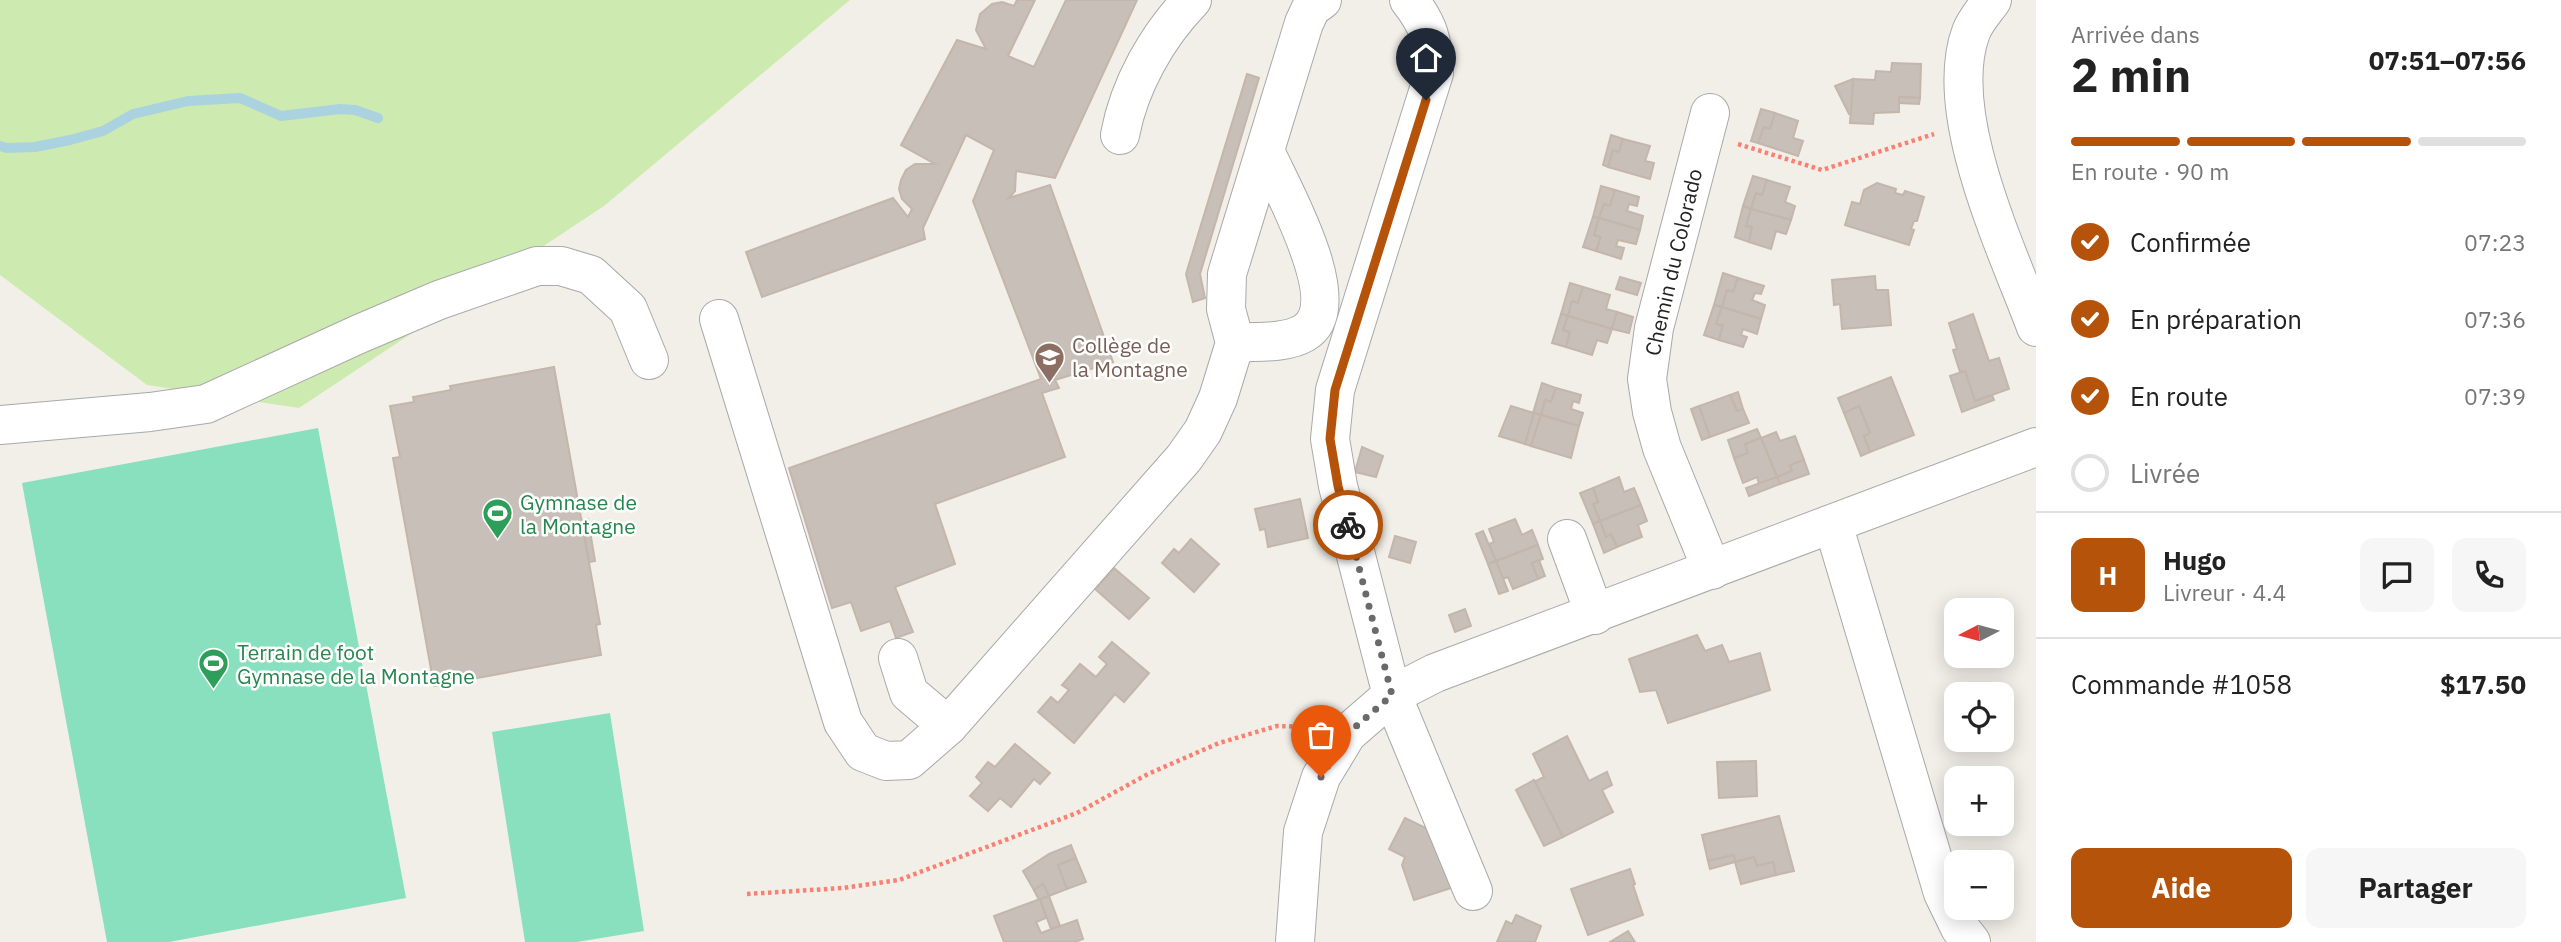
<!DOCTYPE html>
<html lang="fr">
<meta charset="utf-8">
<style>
:root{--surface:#fff;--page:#f6f6f6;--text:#222;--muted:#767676;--line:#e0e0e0;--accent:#b45309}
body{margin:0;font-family:"IBM Plex Sans",sans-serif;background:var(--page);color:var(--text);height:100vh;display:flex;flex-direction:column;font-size:26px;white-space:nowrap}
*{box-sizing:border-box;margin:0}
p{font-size:23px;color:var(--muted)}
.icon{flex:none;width:38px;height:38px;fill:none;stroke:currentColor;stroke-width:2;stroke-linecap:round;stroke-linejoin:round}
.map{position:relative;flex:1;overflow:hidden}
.details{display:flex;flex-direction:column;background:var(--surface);width:525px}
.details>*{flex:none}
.needle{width:46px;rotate:264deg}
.fabs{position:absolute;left:1944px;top:598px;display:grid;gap:14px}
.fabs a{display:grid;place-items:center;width:70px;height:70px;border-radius:14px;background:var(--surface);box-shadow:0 4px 18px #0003;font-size:35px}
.pin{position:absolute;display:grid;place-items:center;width:60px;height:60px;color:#fff;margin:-72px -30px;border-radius:50% 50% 50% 0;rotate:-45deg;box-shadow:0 0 7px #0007}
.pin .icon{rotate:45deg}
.courier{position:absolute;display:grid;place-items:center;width:70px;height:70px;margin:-35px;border:5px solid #b45309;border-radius:50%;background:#fff;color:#222;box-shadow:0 2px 9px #0007}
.overview em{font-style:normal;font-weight:700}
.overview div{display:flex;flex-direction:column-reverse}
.overview{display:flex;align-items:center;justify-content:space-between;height:119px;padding:0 35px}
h1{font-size:46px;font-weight:700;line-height:52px}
.bar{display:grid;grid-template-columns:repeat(4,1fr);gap:10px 7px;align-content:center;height:84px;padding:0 35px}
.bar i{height:9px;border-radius:5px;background:var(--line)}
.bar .on{background:var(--accent)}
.bar p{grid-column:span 4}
.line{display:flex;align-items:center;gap:18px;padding:0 35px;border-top:2px solid var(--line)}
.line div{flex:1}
.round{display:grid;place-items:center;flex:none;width:74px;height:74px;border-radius:14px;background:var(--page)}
ol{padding:0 35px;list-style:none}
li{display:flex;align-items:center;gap:21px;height:77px}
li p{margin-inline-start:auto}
li .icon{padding:7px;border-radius:50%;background:var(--accent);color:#fff;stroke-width:4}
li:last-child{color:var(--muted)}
li i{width:38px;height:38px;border:4px solid var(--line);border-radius:50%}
.button{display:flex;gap:14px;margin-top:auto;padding:14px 35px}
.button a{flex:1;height:80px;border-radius:14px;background:var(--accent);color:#fff;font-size:28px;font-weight:700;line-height:80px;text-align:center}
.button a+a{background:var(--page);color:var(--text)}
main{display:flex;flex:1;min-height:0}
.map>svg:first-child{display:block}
.grass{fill:#cdebb0}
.pitch{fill:#88e0be}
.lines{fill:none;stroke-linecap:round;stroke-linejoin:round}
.stream{stroke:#aad3df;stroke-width:10}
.building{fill:#c7bfb8;stroke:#c4b6ab;stroke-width:2}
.minor-casing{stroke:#a9a9a9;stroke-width:40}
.path{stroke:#fa8072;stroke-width:4.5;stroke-dasharray:3.5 3.5;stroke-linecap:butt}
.minor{stroke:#fff;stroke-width:38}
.done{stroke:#6b6a68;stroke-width:7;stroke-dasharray:0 12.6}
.route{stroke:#b45309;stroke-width:9}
.labels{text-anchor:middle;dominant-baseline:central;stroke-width:5;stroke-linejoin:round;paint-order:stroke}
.street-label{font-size:21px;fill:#222;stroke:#fff}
.education-label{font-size:21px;fill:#785e54;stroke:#fff;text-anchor:start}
.leisure-label{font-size:21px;fill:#27864d;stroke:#fff;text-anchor:start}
</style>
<main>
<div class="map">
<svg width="2036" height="942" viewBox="0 0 2036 942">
<rect width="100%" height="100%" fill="#f2efe9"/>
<!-- grass -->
<path class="grass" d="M0,0H850L604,206L299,408L147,385L0,275Z"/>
<!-- pitch -->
<g class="pitch">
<path d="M318,428L406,898L169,942H107L22,483Z"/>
<path d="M610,713L644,931L577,942H525L492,732Z"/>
</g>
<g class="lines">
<!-- stream -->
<path class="stream" d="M0,146L7,148L35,147L70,140L103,131L133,114L188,101L240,98L281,116L340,109L355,110L378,118"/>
</g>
<!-- building -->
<g class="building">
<path d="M1017,0H1035L1008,56L1034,67L1066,0H1137L1055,178L1016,171L1015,191L1009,198L1050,185L1113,362L1055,380L1059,388L1042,393L1065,457L935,504L955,564L895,587L913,632L896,638L890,621L861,631L851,602L832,608L789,468L1041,379L973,201L994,150L966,135L923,228L925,239L762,297L746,252L893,198L908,217L912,209L902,199L899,189L901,180L906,170L915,164H935L901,145L957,40L986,49L976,30L980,14L992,4L1002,2L1014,6Z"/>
<path d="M1892,63L1921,64L1920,98L1899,97V112L1874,113L1873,124L1850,123L1853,79L1875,80L1876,71L1891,72Z"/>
<path d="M1247,74L1259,78L1200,274L1205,298L1193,302L1186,274Z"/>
<path d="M1853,79L1851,114H1849L1835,86Z"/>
<path d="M1899,97L1920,98L1919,104L1899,103Z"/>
<path d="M1761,109L1775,113L1770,129L1764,127L1758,143L1751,141Z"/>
<path d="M1775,113L1798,121L1793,138L1803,141L1798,156L1758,143L1764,127L1770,129Z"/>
<path d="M1611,135L1623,139L1619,152L1613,150L1608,167L1603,165Z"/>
<path d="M1623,139L1650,146L1645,161L1654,163L1650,179L1608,167L1613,150L1619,152Z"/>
<path d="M1753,176L1767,180L1762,195L1756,193L1751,209L1743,206Z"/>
<path d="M1767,180L1790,187L1785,202L1795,206L1791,220L1751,209L1756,193L1762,195Z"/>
<path d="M1877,183L1896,189L1895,193L1903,195L1905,191L1924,197L1917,221H1914L1911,229L1914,230L1909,245L1845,225L1852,202L1860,204L1864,190Z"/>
<path d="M1601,186L1615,190L1610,206L1604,204L1599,218H1597L1593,217Z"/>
<path d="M1615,190L1639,197L1637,206L1629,204L1627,211L1643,216L1640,230L1599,218L1604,204L1610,206Z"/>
<path d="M1743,206L1751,209L1746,226L1752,227L1749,242L1735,237Z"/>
<path d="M1751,209L1791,220L1786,234L1776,231L1771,249L1749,242L1752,227L1746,226Z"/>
<path d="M1593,217L1599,218L1594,235L1601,237L1596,251L1583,247Z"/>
<path d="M1599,218L1640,230L1636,244L1618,240L1616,246L1624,248L1621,259L1596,251L1601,237L1594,235Z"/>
<path d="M1723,273L1738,278L1733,292L1727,290L1722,307L1714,305Z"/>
<path d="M1875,276L1876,290H1888L1891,325L1842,329L1840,304L1834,305L1832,280Z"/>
<path d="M1620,277L1641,283L1637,295L1616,289Z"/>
<path d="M1738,278L1764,286L1761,294L1755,293L1752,300L1765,305L1761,319L1722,307L1727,290L1733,292Z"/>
<path d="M1570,283L1583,287L1578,303L1572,301L1568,316L1561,314Z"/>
<path d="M1583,287L1610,295L1606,309L1617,312L1612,329L1568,316L1572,301L1578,303Z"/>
<path d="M1714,305L1722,307L1716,324L1723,325L1719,340L1704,335Z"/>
<path d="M1722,307L1761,319L1757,334L1743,329L1741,335L1747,337L1743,347L1719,340L1723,325L1716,324Z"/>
<path d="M1617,312L1633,317L1629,333L1612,329Z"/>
<path d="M1561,314L1568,316L1563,330L1570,332L1566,347L1552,343Z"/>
<path d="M1973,314L1989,361L1999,358L2009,389L1975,401L1965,371L1960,372L1953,350L1957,349L1949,323Z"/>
<path d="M1568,316L1612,329L1607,343L1597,340L1592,355L1566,347L1570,332L1563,330Z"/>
<path d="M554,367L600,624L596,625L601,655L434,686L393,458L400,457L390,406L414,402L413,397L451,390L450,386Z"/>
<path d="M1965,371L1975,401L1992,395L1994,400L1962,412L1950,376Z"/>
<path d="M1891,377L1914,435L1870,452L1864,436L1870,433L1859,406L1844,413L1838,398Z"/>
<path d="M1542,383L1556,388L1551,402L1545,400L1541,415L1533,413Z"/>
<path d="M1556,388L1581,395L1579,403L1573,401L1571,409L1583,413L1579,426L1541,415L1545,400L1551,402Z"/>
<path d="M1738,392L1743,409L1737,411L1730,395Z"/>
<path d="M1730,395L1737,411L1743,409L1749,423L1710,437L1699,406Z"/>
<path d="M1511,406L1534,413L1525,444L1499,436Z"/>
<path d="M1699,406L1710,437L1702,440L1691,409Z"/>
<path d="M1859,406L1870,433L1864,436L1870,452L1861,456L1844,413Z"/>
<path d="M1534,413L1541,415L1531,446L1525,444Z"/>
<path d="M1541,415L1579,426L1571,458L1531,446Z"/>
<path d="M1757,429L1761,438L1745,444L1748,453L1734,458L1728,440Z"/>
<path d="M1776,432L1780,441L1795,436L1804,460L1790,465L1792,471L1777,477L1761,438Z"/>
<path d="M1761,438L1777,477L1759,484L1757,477L1743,483L1734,458L1748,453L1745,444Z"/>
<path d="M1362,447L1383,456L1376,477L1355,472Z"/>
<path d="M1804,460L1809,474L1780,484L1777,477L1792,471L1790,465Z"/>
<path d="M1619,477L1624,492L1634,488L1641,505L1600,521L1593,504L1598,502L1593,488Z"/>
<path d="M1777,477L1780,484L1749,496L1746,488Z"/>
<path d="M1593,488L1598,502L1593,504L1600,521L1593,524L1580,493Z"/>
<path d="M1300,499L1308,538L1268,547L1265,529L1260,530L1255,509Z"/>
<path d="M1641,505L1647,521L1638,525L1642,537L1617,547L1611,534L1606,537L1600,521Z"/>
<path d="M588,519L595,561L589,562L582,520Z"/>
<path d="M1515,519L1522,535L1532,530L1538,545L1496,561L1489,544L1494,542L1489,529Z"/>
<path d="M1600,521L1606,537L1611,534L1617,547L1604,553L1593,524Z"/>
<path d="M1483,531L1496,561L1488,564L1476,534Z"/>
<path d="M1395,536L1416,542L1410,563L1389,557Z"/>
<path d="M1191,539L1219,564L1194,592L1162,563L1174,549L1179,553Z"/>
<path d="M1538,545L1543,559L1532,563L1538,579L1513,589L1508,577L1503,579L1496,561Z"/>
<path d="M1539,560L1545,576L1538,579L1532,563Z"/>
<path d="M1496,561L1508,591L1499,594L1488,564Z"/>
<path d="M1114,568L1149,598L1129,619L1095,589Z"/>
<path d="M1465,609L1471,626L1455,632L1449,615Z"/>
<path d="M1697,635L1705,651L1722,645L1729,662L1760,653L1770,690L1668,723L1656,690L1640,692L1629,659Z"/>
<path d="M1112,642L1149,673L1124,702L1115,694L1074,743L1038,712L1051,697L1058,703L1069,690L1062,685L1080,664L1096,677L1107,664L1099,657Z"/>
<path d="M1567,736L1589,781L1607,772L1612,785L1602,790L1613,812L1563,837L1534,782L1544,777L1533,754Z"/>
<path d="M1015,744L1050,773L1040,784L1034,779L1011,807L1000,798L988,811L970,796L982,783L976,777L988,762L995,767Z"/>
<path d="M1756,761L1757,796L1719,798L1717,762Z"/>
<path d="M1534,780L1563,837L1544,846L1516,790Z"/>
<path d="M1779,816L1794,871L1776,875L1773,862L1757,866L1754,857L1735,862L1734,855L1708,861L1702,835Z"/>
<path d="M1405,818L1440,835L1457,886L1414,900L1402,865L1405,857L1389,849Z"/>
<path d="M1071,845L1076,858L1058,865L1067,889L1049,896L1043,884L1034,890L1023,871L1049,854Z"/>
<path d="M1734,855L1735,862L1710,869L1708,861Z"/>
<path d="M1754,857L1757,866L1773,862L1776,875L1741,884L1735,862Z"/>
<path d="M1076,858L1086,882L1067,889L1058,865Z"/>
<path d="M1630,869L1635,884L1633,885L1643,915L1588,935L1571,889Z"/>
<path d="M1043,884L1049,896L1039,900L1034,890Z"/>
<path d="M1049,896L1060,926L1051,929L1040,899Z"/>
<path d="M1040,899L1046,918L1036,922L1041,933L1077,920L1083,939L1075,942H1004L994,916Z"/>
<path d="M1516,915L1541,926L1535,942H1497L1506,921L1512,924Z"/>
<path d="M1628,931L1635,942H1610Z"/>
</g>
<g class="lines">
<defs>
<g id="minor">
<path d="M1409,0C1429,25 1433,41 1434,73L1335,390L1330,439L1338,486L1392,695L1473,891"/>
<path d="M1992,0C1985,10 1975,21 1971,32C1941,113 2007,249 2036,327"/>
<path d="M1710,113L1654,328L1647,379L1652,412L1662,448L1712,570"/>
<path d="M1120,135C1129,86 1157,36 1192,0"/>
<path d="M719,319L843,722L863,752L886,761L909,760L948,726"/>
<path d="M1235,343C1256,341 1285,344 1304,333C1350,306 1281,187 1266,153"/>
<path d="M0,425L150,412L206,404L359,334L439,300L537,266H561L591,275L628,309L649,360"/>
<path d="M1833,524L1943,893L1960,928L1971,942"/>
<path d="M1567,539L1595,615"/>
<path d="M898,658L909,693L948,726L1184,458L1203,431L1218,398L1235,343L1226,309L1227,274L1304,23L1311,8L1322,0"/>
<path d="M1295,942L1303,832L1321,777L1347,734L1392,695L1435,673L2036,447"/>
</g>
</defs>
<!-- minor casing -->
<use href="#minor" class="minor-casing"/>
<!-- path -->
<g class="path">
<path d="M1738,144L1822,170L1934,134"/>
<path d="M747,894L843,888L899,880L1077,813L1148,774L1219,743L1277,726L1312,727"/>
</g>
<!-- minor -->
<use href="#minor" class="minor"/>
</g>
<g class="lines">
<!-- done -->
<path class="done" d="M1321,777L1347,734L1392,695L1348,525"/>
<!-- route -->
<path class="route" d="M1348,525L1338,486L1330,439L1335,390L1426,100"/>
</g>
<!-- icons -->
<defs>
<symbol id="school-pin" viewBox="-11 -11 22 30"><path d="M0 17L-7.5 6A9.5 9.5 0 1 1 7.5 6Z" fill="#8d6e63" stroke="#fff"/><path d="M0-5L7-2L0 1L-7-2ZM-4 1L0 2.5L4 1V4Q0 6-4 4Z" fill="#fff"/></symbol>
<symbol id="stadium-pin" viewBox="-11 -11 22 30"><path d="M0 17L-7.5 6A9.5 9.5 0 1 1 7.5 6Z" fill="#2e9e5b" stroke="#fff"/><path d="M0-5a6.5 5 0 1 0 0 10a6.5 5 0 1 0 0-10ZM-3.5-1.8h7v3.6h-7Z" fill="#fff"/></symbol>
</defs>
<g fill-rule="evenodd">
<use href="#school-pin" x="1032" y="340" width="35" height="47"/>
<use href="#stadium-pin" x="480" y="496" width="35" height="47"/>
<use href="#stadium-pin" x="196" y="646" width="35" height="47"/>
</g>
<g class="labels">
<!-- street labels -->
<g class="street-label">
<text transform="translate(1673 262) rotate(-77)">Chemin du Colorado</text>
</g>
<!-- education labels -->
<g class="education-label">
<text x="1072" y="345">Collège de<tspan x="1072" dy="24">la Montagne</tspan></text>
</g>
<!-- leisure labels -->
<g class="leisure-label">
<text x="520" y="502">Gymnase de<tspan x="520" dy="24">la Montagne</tspan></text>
<text x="237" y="652">Terrain de foot<tspan x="237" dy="24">Gymnase de la Montagne</tspan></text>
</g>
</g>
</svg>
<div class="fabs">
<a><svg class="needle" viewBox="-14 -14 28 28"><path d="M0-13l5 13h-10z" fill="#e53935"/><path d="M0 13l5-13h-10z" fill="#767676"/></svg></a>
<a><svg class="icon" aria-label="locate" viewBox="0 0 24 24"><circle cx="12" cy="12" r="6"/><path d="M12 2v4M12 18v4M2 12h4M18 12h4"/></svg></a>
<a>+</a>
<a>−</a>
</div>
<div class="pin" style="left:1321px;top:777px;background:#ea580c"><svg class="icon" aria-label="bag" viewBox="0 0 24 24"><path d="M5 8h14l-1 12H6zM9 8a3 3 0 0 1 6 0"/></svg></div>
<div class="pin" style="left:1426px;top:100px;background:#1f2937"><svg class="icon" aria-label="home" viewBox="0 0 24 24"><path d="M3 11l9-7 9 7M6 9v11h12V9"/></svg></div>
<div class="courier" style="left:1348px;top:525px"><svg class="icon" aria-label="bike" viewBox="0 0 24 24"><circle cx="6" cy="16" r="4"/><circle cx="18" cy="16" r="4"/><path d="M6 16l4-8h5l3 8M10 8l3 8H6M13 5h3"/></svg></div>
</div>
<section class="details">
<div class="overview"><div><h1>2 min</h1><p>Arrivée dans</p></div><em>07:51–07:56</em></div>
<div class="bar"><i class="on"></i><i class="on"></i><i class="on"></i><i></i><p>En route · 90 m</p></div>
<ol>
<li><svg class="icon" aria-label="check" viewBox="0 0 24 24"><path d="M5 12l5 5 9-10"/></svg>Confirmée<p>07:23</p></li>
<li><svg class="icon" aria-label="check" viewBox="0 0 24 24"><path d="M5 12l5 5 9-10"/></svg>En préparation<p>07:36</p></li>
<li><svg class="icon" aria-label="check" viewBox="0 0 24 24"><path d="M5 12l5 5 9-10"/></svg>En route<p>07:39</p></li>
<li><i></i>Livrée</li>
</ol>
<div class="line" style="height:126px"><b class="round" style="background:var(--accent);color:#fff">H</b><div><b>Hugo</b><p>Livreur · 4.4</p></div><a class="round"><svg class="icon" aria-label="chat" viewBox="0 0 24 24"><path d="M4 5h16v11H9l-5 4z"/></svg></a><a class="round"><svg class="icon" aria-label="phone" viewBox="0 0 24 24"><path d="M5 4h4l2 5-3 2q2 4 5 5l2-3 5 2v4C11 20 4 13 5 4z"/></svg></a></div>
<div class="line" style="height:91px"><div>Commande #1058</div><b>$17.50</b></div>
<div class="button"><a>Aide</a><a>Partager</a></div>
</section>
</main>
